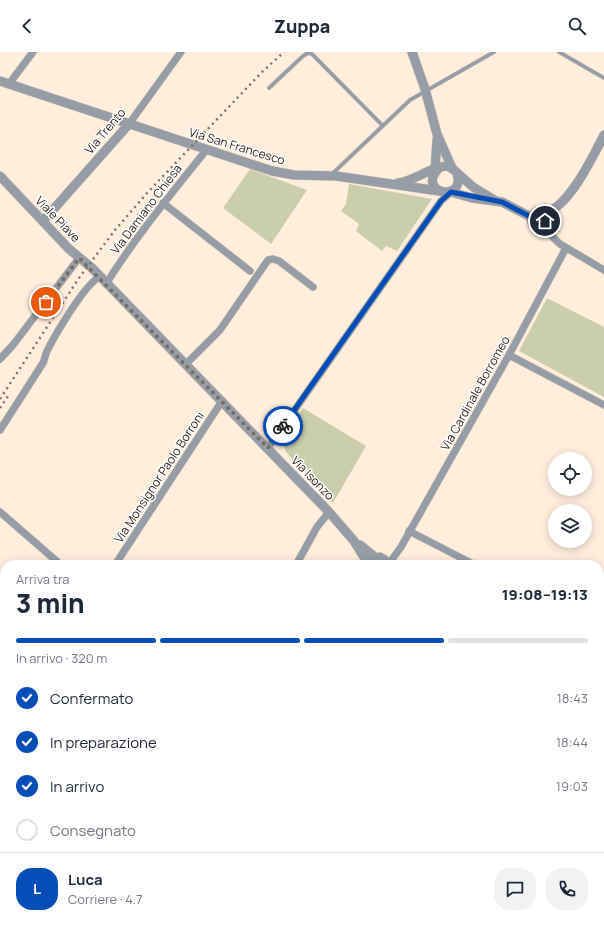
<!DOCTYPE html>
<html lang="it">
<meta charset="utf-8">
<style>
:root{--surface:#fff;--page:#f2f2f3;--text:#1f2937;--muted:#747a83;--line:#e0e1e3;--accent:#074db7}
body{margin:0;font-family:Manrope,sans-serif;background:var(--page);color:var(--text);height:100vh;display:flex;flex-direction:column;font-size:15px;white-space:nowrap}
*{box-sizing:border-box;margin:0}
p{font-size:13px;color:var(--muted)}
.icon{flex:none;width:22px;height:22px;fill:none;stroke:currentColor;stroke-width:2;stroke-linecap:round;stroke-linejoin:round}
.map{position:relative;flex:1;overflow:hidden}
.details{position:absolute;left:0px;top:508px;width:604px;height:372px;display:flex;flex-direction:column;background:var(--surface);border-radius:16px 16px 0 0;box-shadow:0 2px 10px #0003}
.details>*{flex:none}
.controls{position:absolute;left:548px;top:400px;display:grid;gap:8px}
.controls a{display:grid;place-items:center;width:44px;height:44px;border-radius:50%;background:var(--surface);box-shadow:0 2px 10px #0003;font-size:20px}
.pin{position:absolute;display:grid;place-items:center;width:34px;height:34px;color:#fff;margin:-17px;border:2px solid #fff;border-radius:50%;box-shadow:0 1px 4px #0007}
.courier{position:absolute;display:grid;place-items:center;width:40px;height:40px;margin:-20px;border:3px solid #074db7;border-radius:50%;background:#fff;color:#222;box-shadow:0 1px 5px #0007}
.overview em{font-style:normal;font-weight:800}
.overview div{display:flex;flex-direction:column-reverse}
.overview{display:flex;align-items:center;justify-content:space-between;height:68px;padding:0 16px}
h1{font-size:26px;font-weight:800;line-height:30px}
.bar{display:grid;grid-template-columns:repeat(4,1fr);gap:6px 4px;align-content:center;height:48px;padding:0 16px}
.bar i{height:5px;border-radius:3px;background:var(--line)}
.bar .selected{background:var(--accent)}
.bar p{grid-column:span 4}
.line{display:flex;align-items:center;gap:10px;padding:0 16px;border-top:1px solid var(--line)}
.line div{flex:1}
.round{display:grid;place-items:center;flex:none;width:42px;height:42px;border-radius:16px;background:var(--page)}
ol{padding:0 16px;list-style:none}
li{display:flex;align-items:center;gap:12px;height:44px}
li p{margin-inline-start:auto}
li .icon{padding:4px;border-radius:50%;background:var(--accent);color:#fff;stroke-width:4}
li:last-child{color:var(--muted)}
li i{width:22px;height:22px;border:2px solid var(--line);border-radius:50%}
header{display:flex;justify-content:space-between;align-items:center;height:52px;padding:0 16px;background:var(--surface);font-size:18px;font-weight:800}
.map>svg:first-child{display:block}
.green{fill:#cbceac}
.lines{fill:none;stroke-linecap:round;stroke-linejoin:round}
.service-casing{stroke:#dacaba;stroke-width:4.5}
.minor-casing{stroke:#dacaba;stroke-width:8}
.tertiary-casing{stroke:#dacaba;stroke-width:10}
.service{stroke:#969da7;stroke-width:3.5}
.minor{stroke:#969da7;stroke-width:7}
.tertiary{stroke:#969da7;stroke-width:9}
.rail{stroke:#7f7468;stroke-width:2.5;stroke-dasharray:2 4;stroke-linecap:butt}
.done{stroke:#786d62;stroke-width:4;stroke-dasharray:0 7.2}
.route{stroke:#074db7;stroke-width:5}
.labels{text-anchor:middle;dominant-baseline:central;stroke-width:3;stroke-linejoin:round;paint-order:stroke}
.street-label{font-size:12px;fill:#302820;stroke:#fff}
</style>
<header><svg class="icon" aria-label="back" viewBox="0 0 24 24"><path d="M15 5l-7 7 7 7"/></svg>Zuppa<svg class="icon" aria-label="search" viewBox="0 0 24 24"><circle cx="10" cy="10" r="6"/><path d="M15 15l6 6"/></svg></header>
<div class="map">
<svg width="604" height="880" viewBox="0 0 604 880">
<rect width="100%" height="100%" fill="#ffeedc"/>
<!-- green -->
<g class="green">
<path d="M250,117L307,138L271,192L223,156Z"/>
<path d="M349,132L432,147L397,199L386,194L382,199L356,179L359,172L341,159L346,152Z"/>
<path d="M547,246L604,275V345L519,299Z"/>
<path d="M303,356L366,394L333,451L286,400C278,383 293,369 303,356Z"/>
</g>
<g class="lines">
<defs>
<g id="service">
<path d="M559,0L604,26"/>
<path d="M269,36L303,4L308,1L312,2L382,73"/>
<path d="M331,123L410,48L494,0"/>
</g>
<g id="minor">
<path d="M9,32L33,0"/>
<path d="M129,72L181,0"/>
<path d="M163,151L250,219"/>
<path d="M540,173L560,192L604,218"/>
<path d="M106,232C136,184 172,141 207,97"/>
<path d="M509,303L604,353"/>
<path d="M0,307L13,293L79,206"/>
<path d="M186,312L220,278L268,208L273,207L279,209L313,235"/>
<path d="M0,378L43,311C45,307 45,303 47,299C55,283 86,230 100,225"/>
<path d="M268,396L441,149L451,140"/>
<path d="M0,460L61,513"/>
<path d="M409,479L475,513"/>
<path d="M115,513L222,349"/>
<path d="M296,513L317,475L329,460"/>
<path d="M388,513L401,495L509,303L566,196"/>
<path d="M599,548L604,538"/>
<path d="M599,577L604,580"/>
<path d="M0,758L5,750"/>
<path d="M599,860L604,863"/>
<path d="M180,875L181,880"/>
<path d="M213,875L220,880"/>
<path d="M409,880L412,875"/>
</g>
<g id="tertiary">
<path d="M412,0L425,37L437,82L452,116"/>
<path d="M0,29L272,119L294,123L336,124L439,139"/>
<path d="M438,117C416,141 466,152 457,121"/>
<path d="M435,119L437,87"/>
<path d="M0,124L69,197L92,216L329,460L354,489L369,513"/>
<path d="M398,131C416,129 430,114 448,114L454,118L473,135L496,149"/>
<path d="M451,140L472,146L502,150L531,165L532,170L538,173L545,169V163L543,160"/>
<path d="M531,165L537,159C539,159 541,160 543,160C567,160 594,102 604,83"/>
<path d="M43,169L129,72"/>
<path d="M360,493L376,506"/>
<path d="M372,508L380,505L385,508L387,513"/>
<path d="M503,875L505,880"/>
</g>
</defs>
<!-- service casing -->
<use href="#service" class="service-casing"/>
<!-- minor casing -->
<use href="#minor" class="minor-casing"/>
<!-- tertiary casing -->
<use href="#tertiary" class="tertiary-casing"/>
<!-- service -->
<use href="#service" class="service"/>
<!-- minor -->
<use href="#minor" class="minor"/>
<!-- tertiary -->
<use href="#tertiary" class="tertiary"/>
<!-- rail -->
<g class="rail">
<path d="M0,347L79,226L115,178L148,140L261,21L284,0"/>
<path d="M0,356L8,344"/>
</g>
</g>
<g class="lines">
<!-- done -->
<path class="done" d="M46,250L79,206L268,396L283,374"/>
<!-- route -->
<path class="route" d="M283,374L441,149L451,140L502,150L531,165C531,171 534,173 540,173L545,169"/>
</g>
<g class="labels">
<!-- street labels -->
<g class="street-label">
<text transform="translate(105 79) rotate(-50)">Via Trento</text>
<text transform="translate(237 94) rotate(17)">Via San Francesco</text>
<text transform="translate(146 157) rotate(-53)">Via Damiano Chiesa</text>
<text transform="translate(58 167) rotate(46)">Viale Piave</text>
<text transform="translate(475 341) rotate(-61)">Via Cardinale Borromeo</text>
<text transform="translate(159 425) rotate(-57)">Via Monsignor Paolo Borroni</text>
<text transform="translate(313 426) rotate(46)">Via Isonzo</text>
</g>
</g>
</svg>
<div class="controls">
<a><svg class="icon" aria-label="locate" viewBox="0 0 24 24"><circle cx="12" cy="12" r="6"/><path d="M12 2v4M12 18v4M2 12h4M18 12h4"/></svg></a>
<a><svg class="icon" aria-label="layers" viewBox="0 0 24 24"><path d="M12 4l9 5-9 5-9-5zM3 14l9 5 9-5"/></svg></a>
</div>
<div class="pin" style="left:46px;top:250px;background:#ea580c"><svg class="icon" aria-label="bag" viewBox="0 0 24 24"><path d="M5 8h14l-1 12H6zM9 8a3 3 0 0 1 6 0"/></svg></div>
<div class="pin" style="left:545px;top:169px;background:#1f2937"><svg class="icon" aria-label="home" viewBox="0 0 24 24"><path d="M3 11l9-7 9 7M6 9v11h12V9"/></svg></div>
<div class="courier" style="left:283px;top:374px"><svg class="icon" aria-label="bike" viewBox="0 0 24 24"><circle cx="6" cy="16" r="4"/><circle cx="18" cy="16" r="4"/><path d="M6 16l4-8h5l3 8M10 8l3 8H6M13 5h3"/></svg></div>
<section class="details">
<div class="overview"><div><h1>3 min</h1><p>Arriva tra</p></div><em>19:08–19:13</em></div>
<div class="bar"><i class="selected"></i><i class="selected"></i><i class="selected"></i><i></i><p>In arrivo · 320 m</p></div>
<ol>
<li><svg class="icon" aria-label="check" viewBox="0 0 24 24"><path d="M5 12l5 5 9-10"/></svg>Confermato<p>18:43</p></li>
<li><svg class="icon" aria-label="check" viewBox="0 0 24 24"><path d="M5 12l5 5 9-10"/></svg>In preparazione<p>18:44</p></li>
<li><svg class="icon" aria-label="check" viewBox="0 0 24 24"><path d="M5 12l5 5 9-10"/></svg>In arrivo<p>19:03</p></li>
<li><i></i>Consegnato</li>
</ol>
<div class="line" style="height:72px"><b class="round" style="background:var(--accent);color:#fff">L</b><div><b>Luca</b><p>Corriere · 4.7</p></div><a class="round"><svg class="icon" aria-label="chat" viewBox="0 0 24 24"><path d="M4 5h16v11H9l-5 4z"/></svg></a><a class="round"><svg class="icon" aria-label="phone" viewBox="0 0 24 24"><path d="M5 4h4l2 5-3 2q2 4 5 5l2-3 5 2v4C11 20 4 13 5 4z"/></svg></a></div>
</section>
</div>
